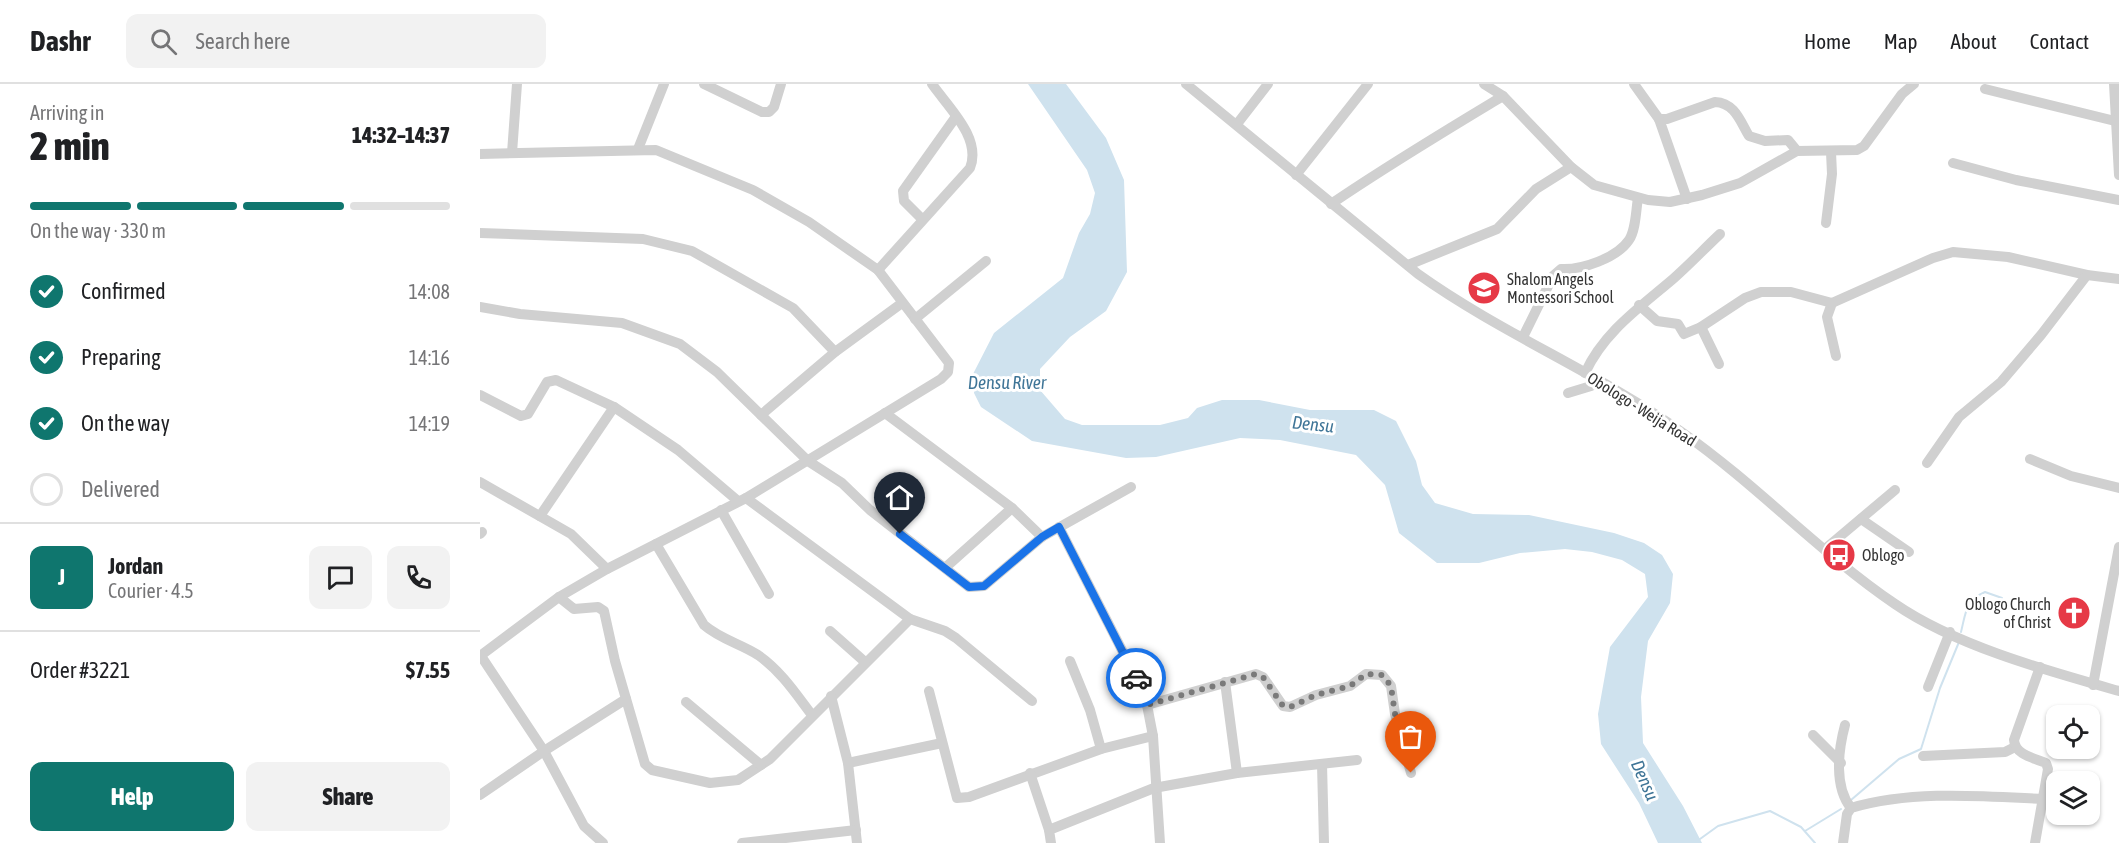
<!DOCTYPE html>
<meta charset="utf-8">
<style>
:root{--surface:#fff;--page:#f2f2f2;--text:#202124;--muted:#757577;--line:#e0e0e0;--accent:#0f766e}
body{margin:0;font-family:"Asap Condensed",sans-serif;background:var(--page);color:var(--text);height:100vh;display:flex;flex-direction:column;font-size:22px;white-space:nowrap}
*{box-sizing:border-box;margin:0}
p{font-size:20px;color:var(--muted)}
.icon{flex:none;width:33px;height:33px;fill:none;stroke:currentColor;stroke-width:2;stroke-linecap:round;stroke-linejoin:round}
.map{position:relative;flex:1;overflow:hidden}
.drawer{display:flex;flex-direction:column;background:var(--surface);width:480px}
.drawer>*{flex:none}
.controls{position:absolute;left:1566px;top:621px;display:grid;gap:12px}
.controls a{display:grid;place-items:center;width:54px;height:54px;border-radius:12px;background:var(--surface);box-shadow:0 2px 4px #0004;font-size:30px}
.pin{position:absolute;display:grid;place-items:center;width:51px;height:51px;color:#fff;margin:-62px -26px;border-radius:50% 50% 50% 0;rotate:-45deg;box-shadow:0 0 6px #0007}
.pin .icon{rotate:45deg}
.courier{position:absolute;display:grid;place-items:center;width:60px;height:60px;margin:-30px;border:4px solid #1a73e8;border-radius:50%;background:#fff;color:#222;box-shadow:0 2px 8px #0007}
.headline em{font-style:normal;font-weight:800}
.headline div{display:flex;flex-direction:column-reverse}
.headline{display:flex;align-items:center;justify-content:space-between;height:102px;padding:0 30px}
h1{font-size:39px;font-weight:800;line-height:45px}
.bar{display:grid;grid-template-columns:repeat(4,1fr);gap:9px 6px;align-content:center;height:72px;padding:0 30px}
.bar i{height:8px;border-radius:4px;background:var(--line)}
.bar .active{background:var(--accent)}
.bar p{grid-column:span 4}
.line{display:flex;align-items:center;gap:15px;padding:0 30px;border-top:2px solid var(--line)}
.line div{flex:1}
.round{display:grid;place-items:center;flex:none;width:63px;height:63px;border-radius:12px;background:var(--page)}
ol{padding:0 30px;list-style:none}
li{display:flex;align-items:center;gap:18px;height:66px}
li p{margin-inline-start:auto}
li .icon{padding:6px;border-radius:50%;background:var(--accent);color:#fff;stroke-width:4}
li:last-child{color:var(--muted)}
li i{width:33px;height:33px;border:3px solid var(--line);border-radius:50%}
.action{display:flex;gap:12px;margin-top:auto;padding:12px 30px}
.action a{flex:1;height:69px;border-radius:12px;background:var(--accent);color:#fff;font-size:24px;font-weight:800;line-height:69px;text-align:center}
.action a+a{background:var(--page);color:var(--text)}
header{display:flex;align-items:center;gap:36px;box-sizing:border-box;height:84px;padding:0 30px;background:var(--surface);border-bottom:2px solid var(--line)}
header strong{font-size:28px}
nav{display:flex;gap:33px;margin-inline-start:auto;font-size:21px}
.search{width:420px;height:54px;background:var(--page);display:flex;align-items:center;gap:15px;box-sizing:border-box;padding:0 21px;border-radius:12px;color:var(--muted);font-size:22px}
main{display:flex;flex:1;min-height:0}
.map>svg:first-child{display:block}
.water{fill:#cfe2ee}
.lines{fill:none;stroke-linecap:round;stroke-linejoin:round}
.stream{stroke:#cfe2ee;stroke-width:2}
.minor{stroke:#d0d0d0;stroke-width:10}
.done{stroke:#7a7a7a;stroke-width:6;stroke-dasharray:0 10.8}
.route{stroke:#1a73e8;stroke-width:8}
.labels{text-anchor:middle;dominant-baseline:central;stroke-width:6;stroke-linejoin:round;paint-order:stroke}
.poi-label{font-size:16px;fill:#333;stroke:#fff;text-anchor:start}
.street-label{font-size:16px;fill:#333;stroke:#fff}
.water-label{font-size:18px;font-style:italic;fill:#3f7597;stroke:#fff}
</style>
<header>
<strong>Dashr</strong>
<div class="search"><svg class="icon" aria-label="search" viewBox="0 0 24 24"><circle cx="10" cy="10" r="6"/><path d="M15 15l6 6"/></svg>Search here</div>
<nav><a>Home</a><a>Map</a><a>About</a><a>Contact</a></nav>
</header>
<main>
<section class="drawer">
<div class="headline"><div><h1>2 min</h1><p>Arriving in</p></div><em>14:32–14:37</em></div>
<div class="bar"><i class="active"></i><i class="active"></i><i class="active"></i><i></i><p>On the way · 330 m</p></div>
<ol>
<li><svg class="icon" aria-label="check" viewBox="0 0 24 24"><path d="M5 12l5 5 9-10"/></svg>Confirmed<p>14:08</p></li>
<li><svg class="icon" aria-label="check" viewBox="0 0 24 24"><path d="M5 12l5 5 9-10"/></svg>Preparing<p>14:16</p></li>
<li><svg class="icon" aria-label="check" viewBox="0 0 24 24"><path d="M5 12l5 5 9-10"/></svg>On the way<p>14:19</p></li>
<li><i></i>Delivered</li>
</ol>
<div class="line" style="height:108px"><b class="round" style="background:var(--accent);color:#fff">J</b><div><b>Jordan</b><p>Courier · 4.5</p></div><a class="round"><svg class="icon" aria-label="chat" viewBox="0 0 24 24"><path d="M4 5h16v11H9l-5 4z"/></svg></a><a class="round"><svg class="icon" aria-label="phone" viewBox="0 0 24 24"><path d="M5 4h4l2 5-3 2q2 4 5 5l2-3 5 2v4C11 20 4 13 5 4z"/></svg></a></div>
<div class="line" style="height:78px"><div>Order #3221</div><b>$7.55</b></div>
<div class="action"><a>Help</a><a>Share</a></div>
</section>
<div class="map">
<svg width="1639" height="759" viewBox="0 0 1639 759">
<rect width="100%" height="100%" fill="#fff"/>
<!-- water -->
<path class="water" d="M548,0H586L626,54L644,96L647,188L626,227L590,253L560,285V306L585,335L602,341H680L708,334L717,324L742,316H779L830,326H894L916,337L936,377L942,401L955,419L993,430L1049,431L1134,449L1164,459L1182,471L1193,490L1190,519L1168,557L1161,613L1163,659L1203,722L1222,759H1178L1159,719L1121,660L1118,630L1130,563L1168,513L1165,490L1142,476L1112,468L1085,465L1040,469L999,479H957L919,449L905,401L876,371L800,356L760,354L676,373L646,374L552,357L501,323L494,309L493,290L514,249L583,194L599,149L610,130L615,109L607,86Z"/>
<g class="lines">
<!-- stream -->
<g class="stream">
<path d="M1481,548C1486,528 1485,517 1505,508L1522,514"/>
<path d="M1371,716L1419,675L1441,665L1460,604L1479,558"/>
<path d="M1325,747L1361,725"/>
<path d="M1220,755L1238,742L1290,727L1321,743L1335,759"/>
</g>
<!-- minor -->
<g class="minor">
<path d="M224,0L282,28H289L294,23L301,0"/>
<path d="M706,0L938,190C1022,250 1119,289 1203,349C1277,401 1340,469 1415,520C1476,562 1568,587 1639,607"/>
<path d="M1004,0L1023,12L1091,83L1114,101L1168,116L1190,118L1222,111L1260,99L1317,67L1377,66L1384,62L1422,10L1434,0"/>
<path d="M1154,0L1179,35H1187L1235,18C1255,19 1260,37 1269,52L1285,57L1308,56L1317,67"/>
<path d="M1634,0L1639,91"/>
<path d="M1505,5L1635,37"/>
<path d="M1179,35L1207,115"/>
<path d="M757,40L788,0"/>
<path d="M158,65L184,0"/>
<path d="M32,69L37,0"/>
<path d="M0,70L176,66L273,106L329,138L398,186L469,279L468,288L461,295L266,414L127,485L79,513L0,572"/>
<path d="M1473,79L1536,96L1639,116"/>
<path d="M816,91L888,0"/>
<path d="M851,120C908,81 965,47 1023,12"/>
<path d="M442,135L424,117L423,107L475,34"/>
<path d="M1346,139L1352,90L1351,68"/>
<path d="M0,149L163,155L212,167L313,224L355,268"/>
<path d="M928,181L1017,145L1056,105L1091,83"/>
<path d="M398,186L490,84C502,54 468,23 452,0"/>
<path d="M1352,219L1347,233L1356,272"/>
<path d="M1159,221L1177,237L1198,240L1204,250L1221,243L1265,214L1281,208H1311L1352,219L1453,174L1473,168L1528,173L1607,191L1639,195"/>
<path d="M0,223L40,230L142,239L200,260L237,288L328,377L362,399L390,426L489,503L504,502L562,453L651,403"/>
<path d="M435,235L506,177"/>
<path d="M1221,243L1239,280"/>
<path d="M1043,253L1073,192L1081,185C1102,186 1137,174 1149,156C1156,146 1156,125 1158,114"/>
<path d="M1105,289C1124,248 1159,224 1193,195C1209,181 1224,165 1240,150"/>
<path d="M1088,309L1111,302L1118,297"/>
<path d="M0,311L41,332L48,330L67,298L76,296L134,323L198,366L258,417"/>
<path d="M405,329L532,424L562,453"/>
<path d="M281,331L355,268L422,219"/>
<path d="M1550,375L1591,392L1639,404"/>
<path d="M1447,379L1479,333L1521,298L1561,251L1607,191"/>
<path d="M0,398L91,450L127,485"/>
<path d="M266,414L430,535L465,547L476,554L552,617"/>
<path d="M241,426L289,510"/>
<path d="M60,432L134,323"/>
<path d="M1381,435L1429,468"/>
<path d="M579,443L646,574L667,621L673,652L680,759"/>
<path d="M0,450L2,448"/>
<path d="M176,460L224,541C240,555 261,560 278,571C301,587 316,610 332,631"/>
<path d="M1345,465L1415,406"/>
<path d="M466,483L532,424"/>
<path d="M79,513L94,525L118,523L124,527L135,577L165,680L172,686L230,699L258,696L290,675L430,535"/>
<path d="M350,547L385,578"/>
<path d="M1,572L64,667L104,742L123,759"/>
<path d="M590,577L610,626L621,665"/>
<path d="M745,598L757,689"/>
<path d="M1613,601L1639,463"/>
<path d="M1448,603L1470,548"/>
<path d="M449,607L477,714L489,713L621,665L673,652"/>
<path d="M351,612L368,679L377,759"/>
<path d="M206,618L281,681"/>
<path d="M667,621L776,590L783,593L803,622L810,623L836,611L870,602L886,590L902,591L911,602L915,630L931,689"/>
<path d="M1365,641C1358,667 1354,703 1371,724"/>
<path d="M1333,651L1361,679"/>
<path d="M1443,672L1525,668L1535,663"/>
<path d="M368,679L462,659"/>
<path d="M842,680L844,759"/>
<path d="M550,689L569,746"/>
<path d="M0,711L64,667L146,615"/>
<path d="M262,759L376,746"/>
<path d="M571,759L569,746L674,704L757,689L877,676"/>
<path d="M1363,759L1367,730L1371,724C1432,706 1501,712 1564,715"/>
<path d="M1555,759L1568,685L1566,679C1554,674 1535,671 1534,656L1560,583"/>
</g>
</g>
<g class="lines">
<!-- done -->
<path class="done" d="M656,594L667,621L776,590L783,593L803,622L810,623L836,611L870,602L886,590L902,591L911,602L915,630L931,689"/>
<!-- route -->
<path class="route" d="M420,450L489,503L504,502L562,453L579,443L656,594"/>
</g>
<!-- icons -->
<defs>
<symbol id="school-disc" viewBox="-11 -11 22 22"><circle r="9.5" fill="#e63946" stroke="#fff"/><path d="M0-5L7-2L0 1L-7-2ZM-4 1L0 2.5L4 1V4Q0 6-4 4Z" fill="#fff"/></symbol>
<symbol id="bus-disc" viewBox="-11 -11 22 22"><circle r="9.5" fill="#e63946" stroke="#fff"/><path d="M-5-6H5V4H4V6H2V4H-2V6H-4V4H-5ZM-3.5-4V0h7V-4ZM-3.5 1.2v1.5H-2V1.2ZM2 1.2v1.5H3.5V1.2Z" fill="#fff"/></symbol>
<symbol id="church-disc" viewBox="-11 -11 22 22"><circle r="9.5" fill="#e63946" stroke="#fff"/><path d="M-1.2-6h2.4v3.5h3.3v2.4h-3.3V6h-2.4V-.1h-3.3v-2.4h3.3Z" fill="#fff"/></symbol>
</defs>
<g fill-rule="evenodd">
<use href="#school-disc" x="985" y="185" width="38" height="38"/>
<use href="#bus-disc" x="1340" y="452" width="38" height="38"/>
<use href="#church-disc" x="1575" y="510" width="38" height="38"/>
</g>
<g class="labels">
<!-- poi labels -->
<g class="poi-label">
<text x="1027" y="195">Shalom Angels<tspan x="1027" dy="18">Montessori School</tspan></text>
<text x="1382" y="471">Oblogo</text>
<text x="1571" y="520" text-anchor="end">Oblogo Church<tspan x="1571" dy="18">of Christ</tspan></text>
</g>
<!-- street labels -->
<g class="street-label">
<text transform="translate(1162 325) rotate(32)">Obologo - Weija Road</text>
</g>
<!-- water labels -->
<g class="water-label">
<text x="527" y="298">Densu River</text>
<text transform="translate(833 340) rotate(6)">Densu</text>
<text transform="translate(1165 696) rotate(66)">Densu</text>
</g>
</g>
</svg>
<div class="controls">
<a><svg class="icon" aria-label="locate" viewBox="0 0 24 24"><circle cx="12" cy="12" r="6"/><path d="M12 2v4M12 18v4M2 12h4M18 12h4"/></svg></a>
<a><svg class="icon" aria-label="layers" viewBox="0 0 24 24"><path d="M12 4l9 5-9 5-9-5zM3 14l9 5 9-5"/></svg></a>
</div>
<div class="pin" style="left:931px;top:689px;background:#ea580c"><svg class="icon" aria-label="bag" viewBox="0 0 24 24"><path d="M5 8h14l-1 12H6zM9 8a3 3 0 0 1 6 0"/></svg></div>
<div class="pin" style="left:420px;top:450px;background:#1f2937"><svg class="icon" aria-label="home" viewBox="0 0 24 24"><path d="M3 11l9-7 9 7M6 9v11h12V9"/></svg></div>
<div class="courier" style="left:656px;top:594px"><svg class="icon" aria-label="car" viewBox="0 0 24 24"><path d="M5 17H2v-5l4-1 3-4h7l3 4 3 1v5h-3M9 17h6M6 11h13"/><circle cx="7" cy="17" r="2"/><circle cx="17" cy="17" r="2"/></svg></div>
</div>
</main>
